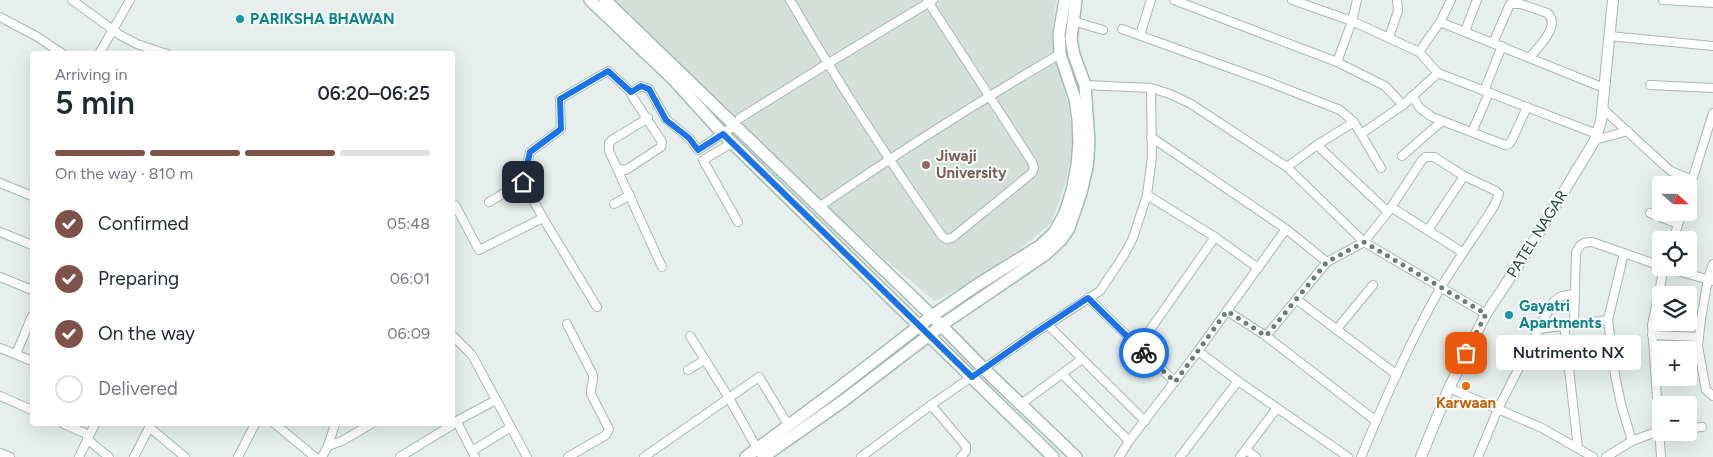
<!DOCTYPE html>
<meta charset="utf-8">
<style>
:root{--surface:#fff;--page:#f2f2f3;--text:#1f2937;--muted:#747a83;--line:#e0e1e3;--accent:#7f5249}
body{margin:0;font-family:Figtree,sans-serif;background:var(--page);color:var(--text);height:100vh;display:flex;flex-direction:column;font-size:19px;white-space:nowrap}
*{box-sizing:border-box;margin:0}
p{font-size:16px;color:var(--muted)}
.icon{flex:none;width:28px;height:28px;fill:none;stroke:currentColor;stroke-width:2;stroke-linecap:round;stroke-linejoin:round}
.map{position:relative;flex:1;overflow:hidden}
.side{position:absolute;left:30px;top:51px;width:425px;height:375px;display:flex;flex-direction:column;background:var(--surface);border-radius:5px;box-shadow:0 5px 20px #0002}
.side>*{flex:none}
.needle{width:32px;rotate:111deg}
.controls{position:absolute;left:1652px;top:176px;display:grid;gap:10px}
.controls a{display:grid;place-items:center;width:45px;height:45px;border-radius:5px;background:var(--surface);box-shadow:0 5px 20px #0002;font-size:25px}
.pin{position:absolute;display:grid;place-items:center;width:42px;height:42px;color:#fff;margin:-21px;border-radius:10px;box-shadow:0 2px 8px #0006}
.courier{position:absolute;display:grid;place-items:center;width:50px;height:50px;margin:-25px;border:4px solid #1a73e8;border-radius:50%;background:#fff;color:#222;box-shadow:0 1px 6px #0007}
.bubble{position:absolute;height:35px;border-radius:5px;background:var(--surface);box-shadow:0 5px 20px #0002;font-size:16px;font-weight:600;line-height:35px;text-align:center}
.summary em{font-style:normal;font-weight:600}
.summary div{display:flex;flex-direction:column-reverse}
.summary{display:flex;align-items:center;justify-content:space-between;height:85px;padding:0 25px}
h1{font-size:32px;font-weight:600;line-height:38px}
.bar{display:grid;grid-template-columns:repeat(4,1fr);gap:8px 5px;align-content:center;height:60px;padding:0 25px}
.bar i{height:6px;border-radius:4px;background:var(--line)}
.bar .selected{background:var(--accent)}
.bar p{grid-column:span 4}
ol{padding:0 25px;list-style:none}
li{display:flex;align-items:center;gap:15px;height:55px}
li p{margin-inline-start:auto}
li .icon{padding:5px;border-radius:50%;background:var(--accent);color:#fff;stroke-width:4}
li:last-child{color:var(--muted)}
li i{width:28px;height:28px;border:2px solid var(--line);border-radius:50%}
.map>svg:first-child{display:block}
.built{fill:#d4dfda}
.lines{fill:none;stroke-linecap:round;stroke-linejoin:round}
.minor-casing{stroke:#a8b8b2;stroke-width:10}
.tertiary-casing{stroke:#a8b8b2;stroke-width:12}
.secondary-casing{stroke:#a4bbb3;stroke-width:14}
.minor{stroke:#fff;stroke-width:8}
.tertiary{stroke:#fff;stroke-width:10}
.secondary{stroke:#fff;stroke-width:11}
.done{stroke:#687f78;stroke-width:5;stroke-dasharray:0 9}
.route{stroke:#1a73e8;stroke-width:6}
.culture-dot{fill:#0f9aa8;stroke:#f7fbf9;stroke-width:2}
.education-dot{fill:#8d6e63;stroke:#f7fbf9;stroke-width:2}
.food-dot{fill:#e8710a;stroke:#f7fbf9;stroke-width:2}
.labels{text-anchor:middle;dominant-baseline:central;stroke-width:4;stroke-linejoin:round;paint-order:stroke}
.culture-label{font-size:15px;font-weight:bold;fill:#0d838f;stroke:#f7fbf9;text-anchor:start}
.education-label{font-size:15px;font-weight:bold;fill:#785e54;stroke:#f7fbf9;text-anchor:start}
.street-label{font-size:15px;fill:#24423a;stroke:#f7fbf9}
.food-label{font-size:15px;font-weight:bold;fill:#c56008;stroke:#f7fbf9}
</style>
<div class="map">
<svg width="1713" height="457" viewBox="0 0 1713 457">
<rect width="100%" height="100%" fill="#e6efeb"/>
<!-- built -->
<path class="built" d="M610,0H1056L1052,30L1053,54L1062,80L1070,112L1073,147L1065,184L1051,223L1024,246L968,284L935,301L881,256L805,185Z"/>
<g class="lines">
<defs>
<g id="minor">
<path d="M72,0L120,35L137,44L167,54"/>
<path d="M790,0C837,81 888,159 942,236L946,239L952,238L1032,173L1034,168L1032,162L927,0"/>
<path d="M1174,0L1337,62L1385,86L1403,105"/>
<path d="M1292,0L1352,21L1419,52L1438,73L1597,134"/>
<path d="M1663,0L1713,3"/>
<path d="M0,17L36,36L63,54"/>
<path d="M1073,21L1103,30"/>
<path d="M1440,22L1604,88"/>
<path d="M1122,29L1266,81L1340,110L1354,122L1381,168"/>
<path d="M1465,31L1477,0"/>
<path d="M1140,35L1151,0"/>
<path d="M1609,36L1713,46"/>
<path d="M1389,37L1398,11L1397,0"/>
<path d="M1493,43L1510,4H1521L1547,13C1562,24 1538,48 1530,57"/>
<path d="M1419,52L1440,22L1451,0"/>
<path d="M99,54L130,0"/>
<path d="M1337,62L1352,21L1357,0"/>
<path d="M1085,85L1151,88L1170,94L1191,104L1287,167L1364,242L1486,314"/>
<path d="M1650,85L1713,88"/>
<path d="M1484,91L1502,46"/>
<path d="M1412,96L1420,108L1432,117L1505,145L1509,144L1512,140L1527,107"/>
<path d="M1602,108L1666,167L1671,171L1692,180"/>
<path d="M648,118L612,140L609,143V151L662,267"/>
<path d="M740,118L827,64L933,0"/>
<path d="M1472,132L1489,93"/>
<path d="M1361,134L1403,105L1438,73"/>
<path d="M1151,137L1286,229L1327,262"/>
<path d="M1595,140L1628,131"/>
<path d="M732,143L703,160L738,222"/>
<path d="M1317,145L1388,212"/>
<path d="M1402,156L1442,121"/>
<path d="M1287,167L1317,145L1354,122"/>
<path d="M619,169L626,170L661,147L662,142L632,96L631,92L641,86L649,89L666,119L689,138L698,150L734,126"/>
<path d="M523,182L530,152L561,129L560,99L608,71L631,92"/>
<path d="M0,183L32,196"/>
<path d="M1689,190L1713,113"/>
<path d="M1147,195L1215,237L1258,268"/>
<path d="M489,202L523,182L543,218L597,307"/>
<path d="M614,204L630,195"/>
<path d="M455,205L479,250L543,218"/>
<path d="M819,207C897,153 978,102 1060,54"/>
<path d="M1391,207L1462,252"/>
<path d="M1650,213L1678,224"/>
<path d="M1428,230L1464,176"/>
<path d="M0,232L32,245"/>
<path d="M1673,240L1682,212"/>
<path d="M1624,253L1608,320L1615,375L1621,404L1632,441"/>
<path d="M1713,264L1708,279L1701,319L1698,346L1706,390L1713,396"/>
<path d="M1667,268L1713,281"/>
<path d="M0,277L32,290"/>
<path d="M1088,298L1175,382"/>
<path d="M1296,299L1397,375"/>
<path d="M1227,311L1266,336L1327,262L1364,242L1388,212L1422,160L1426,157H1434L1464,176L1496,191L1499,194L1494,206C1477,233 1458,259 1441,287C1410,341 1385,399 1361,457"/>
<path d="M567,324L593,375C594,382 590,387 591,394L609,429L606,435L568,457"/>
<path d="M1574,324L1576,253C1579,245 1582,242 1592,242L1661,266"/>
<path d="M1048,325L1145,421"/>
<path d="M1564,325L1578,448"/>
<path d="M1538,329L1608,320"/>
<path d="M1336,330L1373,285"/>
<path d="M452,335L472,355L527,457"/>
<path d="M1652,335L1698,337"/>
<path d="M690,336L729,398L759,452"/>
<path d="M1266,336L1376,421"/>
<path d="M1138,347L1215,237"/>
<path d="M0,348L32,361"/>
<path d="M1198,351L1238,381L1348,457"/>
<path d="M16,354L32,316"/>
<path d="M688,370L705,360"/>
<path d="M1062,374L1129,441"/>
<path d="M1449,388L1542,428L1593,457"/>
<path d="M0,396L32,410"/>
<path d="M1021,404L1082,359"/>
<path d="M931,405L966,446V451L961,457"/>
<path d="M457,422L475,457"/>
<path d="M64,424L89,435"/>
<path d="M275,424L315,457"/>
<path d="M451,424L496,400"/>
<path d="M149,427L185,457"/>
<path d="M1689,428L1702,427"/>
<path d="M87,439L109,457"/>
<path d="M328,446L342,441L371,424"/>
<path d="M1246,450L1256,457"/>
<path d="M472,451L511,427"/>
<path d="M0,453L10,457"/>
<path d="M79,457L95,424"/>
<path d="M134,457L151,424"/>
<path d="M238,457L255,424"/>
<path d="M322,457L328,446L335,424"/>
<path d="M400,457L452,425"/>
<path d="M644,457L759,377L789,426"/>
<path d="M861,457L931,405L1035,333L1100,291L1124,255L1133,238L1147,195L1152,157L1151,88"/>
<path d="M1119,457L1129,441L1198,351L1286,229"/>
<path d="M1180,457L1238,381"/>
<path d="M1240,457L1277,408"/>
<path d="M1478,457L1498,409L1551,305C1558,296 1563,295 1574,294"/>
<path d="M1606,457L1632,441L1661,430"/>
<path d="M1661,457L1652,325L1664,268"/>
</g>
<path id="tertiary" d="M1421,457L1449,388L1486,314L1529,249L1595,140L1601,121L1613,0"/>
<g id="secondary">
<path d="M590,0L674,80L723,134L1053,457"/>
<path d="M605,0L932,316L984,369L1076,457"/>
<path d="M746,457L839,388L932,316L977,285L1040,246L1054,233L1065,213L1072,191L1077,165L1079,143L1078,119L1075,99L1060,54L1059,34L1065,0"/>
<path d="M763,457L843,401L949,320L1046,254L1061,240L1069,228L1081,193L1087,167L1089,143L1085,85L1074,55L1071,39L1076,0"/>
</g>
</defs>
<!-- minor casing -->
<use href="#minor" class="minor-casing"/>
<!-- tertiary casing -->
<use href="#tertiary" class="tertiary-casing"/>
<!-- secondary casing -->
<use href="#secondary" class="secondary-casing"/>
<!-- minor -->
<use href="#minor" class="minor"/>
<!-- tertiary -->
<use href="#tertiary" class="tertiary"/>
<!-- secondary -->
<use href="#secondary" class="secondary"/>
</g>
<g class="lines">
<!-- done -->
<path class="done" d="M1144,353L1175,382L1227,311L1266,336L1327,262L1364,242L1486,314L1466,353"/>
<!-- route -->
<path class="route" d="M523,182L530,152L561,129L560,99L608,71L631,92L641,86L649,89L666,120L689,138L698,150L723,134L972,377L1035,333L1088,298L1144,353"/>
</g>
<!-- markers -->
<g class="culture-dot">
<circle cx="240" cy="19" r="5"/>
<circle cx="1509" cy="315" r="5"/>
</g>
<circle class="education-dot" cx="926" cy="165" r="5"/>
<circle class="food-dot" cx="1466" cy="386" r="5"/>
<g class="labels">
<!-- culture labels -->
<g class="culture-label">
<text x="250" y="19">PARIKSHA BHAWAN</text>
<text x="1519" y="306">Gayatri<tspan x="1519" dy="17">Apartments</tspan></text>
</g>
<!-- education labels -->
<g class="education-label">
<text x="936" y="156">Jiwaji<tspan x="936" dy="17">University</tspan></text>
</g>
<!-- street labels -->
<g class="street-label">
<text transform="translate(1537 234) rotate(-58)">PATEL NAGAR</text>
</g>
<!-- food labels -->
<g class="food-label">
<text x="1466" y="403">Karwaan</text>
</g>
</g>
</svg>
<div class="controls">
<a><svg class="needle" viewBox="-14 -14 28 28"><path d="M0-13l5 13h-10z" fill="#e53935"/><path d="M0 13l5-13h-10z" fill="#747a83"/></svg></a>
<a><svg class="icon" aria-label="locate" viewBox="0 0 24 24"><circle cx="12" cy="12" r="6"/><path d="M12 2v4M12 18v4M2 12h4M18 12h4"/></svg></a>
<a><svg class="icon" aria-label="layers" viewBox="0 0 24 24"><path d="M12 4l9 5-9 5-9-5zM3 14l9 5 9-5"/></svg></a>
<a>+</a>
<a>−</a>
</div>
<div class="pin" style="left:1466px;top:353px;background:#ea580c"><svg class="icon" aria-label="bag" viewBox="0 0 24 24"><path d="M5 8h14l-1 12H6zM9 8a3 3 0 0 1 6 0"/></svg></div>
<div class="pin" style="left:523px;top:182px;background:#1f2937"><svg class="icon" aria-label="home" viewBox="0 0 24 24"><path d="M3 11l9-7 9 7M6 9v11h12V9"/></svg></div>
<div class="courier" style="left:1144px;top:353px"><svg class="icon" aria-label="bike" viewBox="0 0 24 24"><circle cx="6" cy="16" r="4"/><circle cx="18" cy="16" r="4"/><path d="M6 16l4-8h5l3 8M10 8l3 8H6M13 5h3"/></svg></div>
<div class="bubble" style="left:1496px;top:335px;width:145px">Nutrimento NX</div>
<section class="side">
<div class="summary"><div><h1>5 min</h1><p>Arriving in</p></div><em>06:20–06:25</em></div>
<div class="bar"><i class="selected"></i><i class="selected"></i><i class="selected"></i><i></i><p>On the way · 810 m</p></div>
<ol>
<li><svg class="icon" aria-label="check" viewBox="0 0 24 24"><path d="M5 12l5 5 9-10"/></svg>Confirmed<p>05:48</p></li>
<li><svg class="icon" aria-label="check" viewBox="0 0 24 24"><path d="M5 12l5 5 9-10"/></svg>Preparing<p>06:01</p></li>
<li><svg class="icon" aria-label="check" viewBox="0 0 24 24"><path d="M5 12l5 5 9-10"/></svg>On the way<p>06:09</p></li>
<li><i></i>Delivered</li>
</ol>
</section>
</div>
